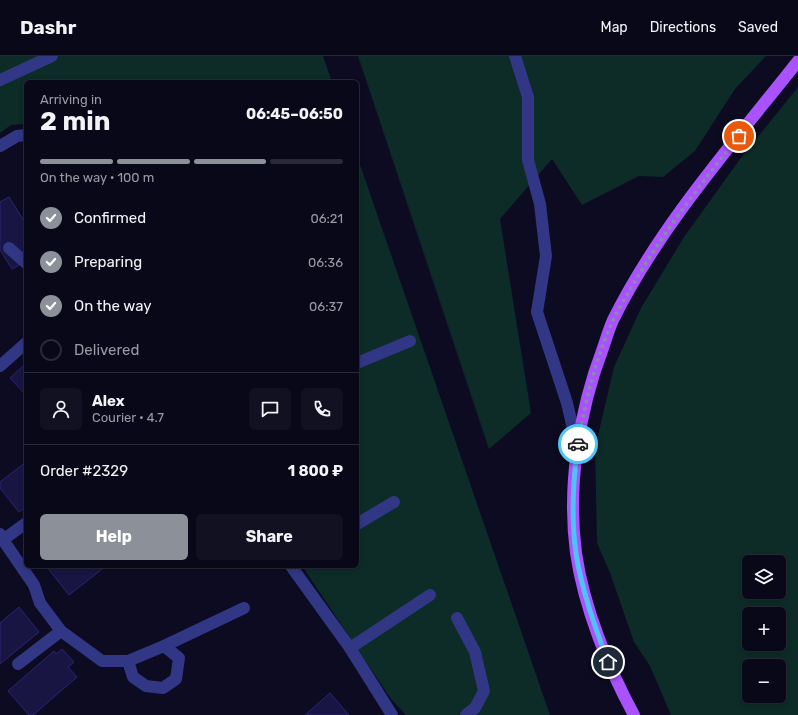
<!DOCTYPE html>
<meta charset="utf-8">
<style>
:root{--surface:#090819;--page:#121122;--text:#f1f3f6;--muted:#999aa2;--line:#292938;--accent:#8c9099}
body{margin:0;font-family:Rubik,sans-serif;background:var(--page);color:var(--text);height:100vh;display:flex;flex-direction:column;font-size:15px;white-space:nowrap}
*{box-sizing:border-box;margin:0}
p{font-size:13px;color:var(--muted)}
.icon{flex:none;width:22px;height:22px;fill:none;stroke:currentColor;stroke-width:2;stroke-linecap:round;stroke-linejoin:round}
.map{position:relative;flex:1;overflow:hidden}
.panel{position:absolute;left:24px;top:24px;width:335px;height:488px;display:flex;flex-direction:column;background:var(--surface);border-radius:6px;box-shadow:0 2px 6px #0003,0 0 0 1px var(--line)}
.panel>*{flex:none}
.controls{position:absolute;left:742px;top:499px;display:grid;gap:8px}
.controls a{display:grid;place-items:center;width:44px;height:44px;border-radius:6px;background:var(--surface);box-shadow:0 2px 6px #0003,0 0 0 1px var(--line);font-size:20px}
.pin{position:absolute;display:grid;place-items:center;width:34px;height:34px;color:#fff;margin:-17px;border:2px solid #fff;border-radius:50%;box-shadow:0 1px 4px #0007}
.courier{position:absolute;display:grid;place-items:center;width:40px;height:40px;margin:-20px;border:3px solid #4fc3f7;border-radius:50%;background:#fff;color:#222;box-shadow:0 1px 5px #0007}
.headline em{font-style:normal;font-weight:700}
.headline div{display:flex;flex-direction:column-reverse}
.headline{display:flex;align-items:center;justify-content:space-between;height:68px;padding:0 16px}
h1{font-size:26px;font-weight:700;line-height:30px}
.bar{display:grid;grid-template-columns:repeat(4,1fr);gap:6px 4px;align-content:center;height:48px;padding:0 16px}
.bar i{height:5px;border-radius:3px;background:var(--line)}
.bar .current{background:var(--accent)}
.bar p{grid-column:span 4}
.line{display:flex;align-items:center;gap:10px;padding:0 16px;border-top:1px solid var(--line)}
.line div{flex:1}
.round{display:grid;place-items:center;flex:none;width:42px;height:42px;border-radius:6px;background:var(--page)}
ol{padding:0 16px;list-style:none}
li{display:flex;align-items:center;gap:12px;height:44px}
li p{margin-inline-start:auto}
li .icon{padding:4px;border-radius:50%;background:var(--accent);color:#fff;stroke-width:4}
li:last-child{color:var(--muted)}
li i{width:22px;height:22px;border:2px solid var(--line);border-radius:50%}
.cta{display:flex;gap:8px;margin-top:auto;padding:8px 16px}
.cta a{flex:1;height:46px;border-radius:6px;background:var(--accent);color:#fff;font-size:16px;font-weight:700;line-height:46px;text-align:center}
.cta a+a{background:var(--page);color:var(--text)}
header{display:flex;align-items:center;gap:24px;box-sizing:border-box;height:56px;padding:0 20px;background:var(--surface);border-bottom:1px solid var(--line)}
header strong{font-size:19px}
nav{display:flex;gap:22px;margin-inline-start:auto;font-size:14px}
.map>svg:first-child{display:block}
.green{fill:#0d2b27;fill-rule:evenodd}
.building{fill:#191543;stroke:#2c2572}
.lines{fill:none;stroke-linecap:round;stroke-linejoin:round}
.minor{stroke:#313784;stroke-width:12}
.major{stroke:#ab52ff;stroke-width:12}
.done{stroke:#8888b1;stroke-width:4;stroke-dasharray:0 7.2}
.route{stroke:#4fc3f7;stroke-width:5}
</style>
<header>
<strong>Dashr</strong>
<nav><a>Map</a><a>Directions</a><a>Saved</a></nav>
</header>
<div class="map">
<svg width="798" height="659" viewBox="0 0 798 659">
<rect width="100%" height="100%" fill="#0c0b21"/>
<!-- green -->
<g class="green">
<path d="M0,0H323L332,26H26V68L11,69L0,77Z"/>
<path d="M358,0H766L735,33L695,95L663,121L639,120L582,149L552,103L500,163L531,357L489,393Z"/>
<path d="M798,31V659H671L650,610L634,586L610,517L597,487L595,392L614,311L641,252L684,181L740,103ZM749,506H779V536H749ZM749,558H779V588H749ZM749,610H779V640H749Z"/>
<path d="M357,100L550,659H406L391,643L302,510H357Z"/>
</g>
<!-- building -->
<g class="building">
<path d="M9,141L26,168V205L12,213L0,194V146Z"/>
<path d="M26,307V339L10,322Z"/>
<path d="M26,406V451L19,456L0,432V426Z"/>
<path d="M47,510H106L69,539L47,511Z"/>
<path d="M19,551L39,576L0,608V567Z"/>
<path d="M62,593L74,606L68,611L77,621L33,659H29L8,635L54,595L56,598Z"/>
<path d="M330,637L349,659H305Z"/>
</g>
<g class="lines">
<!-- minor -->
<g class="minor">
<path d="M515,0L528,41V104L540,148L546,200L537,256L567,347L577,390"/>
<path d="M0,24L52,0"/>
<path d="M0,90L17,80L26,79"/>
<path d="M9,192L26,207"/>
<path d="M357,307L410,285"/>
<path d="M0,310L26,287"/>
<path d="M357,468L394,446"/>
<path d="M0,478L3,484L34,529L40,547L61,575L18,608"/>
<path d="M3,484L26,467"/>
<path d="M291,510L350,592L392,659"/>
<path d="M457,562L475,596L484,635L475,652L466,659"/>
<path d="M61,575L102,605H128L164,590L244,552"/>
<path d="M350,592L430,539"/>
<path d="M128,605L133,621L146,630L163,632L176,623L179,602L164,590"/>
</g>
<!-- major -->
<path class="major" d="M634,659C608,611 584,552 576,497C567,430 579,355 603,292C606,283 609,273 613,264C659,171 734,86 798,5"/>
</g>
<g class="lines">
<!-- done -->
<path class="done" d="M578,388C585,346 595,305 612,266C617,255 624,244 630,234C661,179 700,129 739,80"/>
<!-- route -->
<path class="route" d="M578,388C573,423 571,462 576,498C582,535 595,571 608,606"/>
</g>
</svg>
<div class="controls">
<a><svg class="icon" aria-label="layers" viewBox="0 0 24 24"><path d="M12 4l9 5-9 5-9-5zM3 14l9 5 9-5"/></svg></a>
<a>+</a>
<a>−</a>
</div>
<div class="pin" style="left:739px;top:80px;background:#ea580c"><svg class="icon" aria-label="bag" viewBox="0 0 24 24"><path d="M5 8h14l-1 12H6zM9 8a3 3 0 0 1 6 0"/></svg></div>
<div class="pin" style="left:608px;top:606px;background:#1f2937"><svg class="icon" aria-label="home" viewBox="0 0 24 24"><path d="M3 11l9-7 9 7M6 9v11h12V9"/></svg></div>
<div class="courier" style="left:578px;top:388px"><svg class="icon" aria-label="car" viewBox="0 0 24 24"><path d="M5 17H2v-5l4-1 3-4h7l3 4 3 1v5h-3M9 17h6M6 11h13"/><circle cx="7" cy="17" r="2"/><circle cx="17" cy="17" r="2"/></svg></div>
<section class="panel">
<div class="headline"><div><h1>2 min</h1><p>Arriving in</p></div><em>06:45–06:50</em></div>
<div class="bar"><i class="current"></i><i class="current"></i><i class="current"></i><i></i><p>On the way · 100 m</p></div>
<ol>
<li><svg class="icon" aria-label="check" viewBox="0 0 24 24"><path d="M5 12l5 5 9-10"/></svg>Confirmed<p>06:21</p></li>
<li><svg class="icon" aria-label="check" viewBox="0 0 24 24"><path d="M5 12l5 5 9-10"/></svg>Preparing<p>06:36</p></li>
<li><svg class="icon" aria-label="check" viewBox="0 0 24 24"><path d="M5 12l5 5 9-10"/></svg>On the way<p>06:37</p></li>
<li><i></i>Delivered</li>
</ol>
<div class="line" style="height:72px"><a class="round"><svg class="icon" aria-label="person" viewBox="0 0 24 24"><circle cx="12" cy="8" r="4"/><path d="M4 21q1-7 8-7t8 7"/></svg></a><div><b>Alex</b><p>Courier · 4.7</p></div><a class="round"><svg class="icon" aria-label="chat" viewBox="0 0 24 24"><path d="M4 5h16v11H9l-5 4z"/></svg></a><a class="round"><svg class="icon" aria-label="phone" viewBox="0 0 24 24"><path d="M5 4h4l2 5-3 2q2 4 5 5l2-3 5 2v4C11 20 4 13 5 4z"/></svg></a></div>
<div class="line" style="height:52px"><div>Order #2329</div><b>1 800 ₽</b></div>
<div class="cta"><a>Help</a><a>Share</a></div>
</section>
</div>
